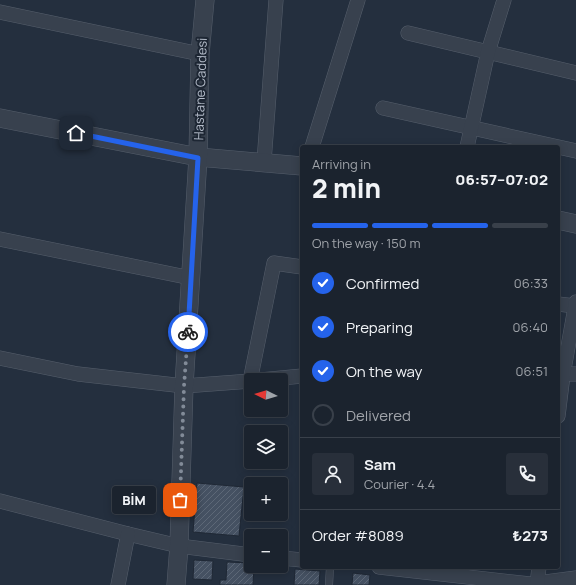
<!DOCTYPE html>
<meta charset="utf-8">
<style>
:root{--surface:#1b232e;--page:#282f3a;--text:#f1f3f6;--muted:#a0a4aa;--line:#39404a;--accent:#2563eb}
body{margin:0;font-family:Manrope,sans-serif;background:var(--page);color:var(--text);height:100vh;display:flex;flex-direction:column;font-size:15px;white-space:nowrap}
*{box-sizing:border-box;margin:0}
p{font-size:13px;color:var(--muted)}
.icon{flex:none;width:22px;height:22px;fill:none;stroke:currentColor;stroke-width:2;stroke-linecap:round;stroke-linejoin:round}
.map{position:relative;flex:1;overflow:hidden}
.side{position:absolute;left:300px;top:145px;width:260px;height:424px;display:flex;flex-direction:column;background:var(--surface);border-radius:4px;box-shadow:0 2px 10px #0003,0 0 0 1px var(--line)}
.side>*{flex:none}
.needle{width:26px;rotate:275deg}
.buttons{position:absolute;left:244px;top:373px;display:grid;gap:8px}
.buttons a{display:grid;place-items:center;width:44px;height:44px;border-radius:4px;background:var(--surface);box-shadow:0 2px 10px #0003,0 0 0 1px var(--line);font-size:20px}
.pin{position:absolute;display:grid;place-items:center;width:34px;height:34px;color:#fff;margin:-17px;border-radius:8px;box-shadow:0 2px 6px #0006}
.courier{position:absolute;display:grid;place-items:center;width:40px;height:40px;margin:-20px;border:3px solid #2563eb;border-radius:50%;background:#fff;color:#222;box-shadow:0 1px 5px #0007}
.bubble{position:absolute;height:28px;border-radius:4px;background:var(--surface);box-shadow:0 2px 10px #0003,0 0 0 1px var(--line);font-size:13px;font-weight:800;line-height:28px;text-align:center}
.overview em{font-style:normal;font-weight:800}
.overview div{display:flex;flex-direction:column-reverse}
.overview{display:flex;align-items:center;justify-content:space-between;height:68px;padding:0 12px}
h1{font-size:26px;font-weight:800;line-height:30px}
.bar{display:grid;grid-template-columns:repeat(4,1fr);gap:6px 4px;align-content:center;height:48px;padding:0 12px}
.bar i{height:5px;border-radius:3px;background:var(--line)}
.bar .on{background:var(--accent)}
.bar p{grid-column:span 4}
.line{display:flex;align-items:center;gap:10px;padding:0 12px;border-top:1px solid var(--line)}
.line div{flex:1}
.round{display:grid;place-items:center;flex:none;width:42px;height:42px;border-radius:4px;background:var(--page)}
ol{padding:0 12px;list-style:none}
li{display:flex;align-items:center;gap:12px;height:44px}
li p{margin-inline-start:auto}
li .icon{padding:4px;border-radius:50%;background:var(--accent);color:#fff;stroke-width:4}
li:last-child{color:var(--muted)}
li i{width:22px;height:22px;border:2px solid var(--line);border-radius:50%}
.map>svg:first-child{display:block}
.building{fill:url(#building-hatch);stroke:#1f2835}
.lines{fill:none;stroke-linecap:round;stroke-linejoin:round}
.service-casing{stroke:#565f6c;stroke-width:8}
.minor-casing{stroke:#565f6c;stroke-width:15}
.tertiary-casing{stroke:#565f6c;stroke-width:19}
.service{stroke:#38414e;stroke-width:7}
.minor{stroke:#38414e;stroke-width:14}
.tertiary{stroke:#38414e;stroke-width:18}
.done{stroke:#828b98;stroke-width:4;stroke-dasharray:0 7.2}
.route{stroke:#2563eb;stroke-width:5}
.labels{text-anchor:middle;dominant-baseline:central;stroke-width:4;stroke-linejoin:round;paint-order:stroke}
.street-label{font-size:13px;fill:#b4bcc9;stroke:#1d2633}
</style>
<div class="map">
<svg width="576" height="585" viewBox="0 0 576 585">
<defs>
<pattern id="building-hatch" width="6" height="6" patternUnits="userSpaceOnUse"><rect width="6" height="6" fill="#455162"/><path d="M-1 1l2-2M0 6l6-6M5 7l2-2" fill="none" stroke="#5d6877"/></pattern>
</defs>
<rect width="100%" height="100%" fill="#242f3e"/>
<!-- building -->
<g class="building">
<path d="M197,483L244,487L239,536L193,532Z"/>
<path d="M194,560L213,561L212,580L193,579Z"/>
<path d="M227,562L251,563V566H254L253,585H220V580H226Z"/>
<path d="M295,569L320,571L319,585H294Z"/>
<path d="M353,573L370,575L369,585H352Z"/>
</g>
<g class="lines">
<defs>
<path id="service" d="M329,585L330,567"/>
<g id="minor">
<path d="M0,12L200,54"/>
<path d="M408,33L576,73"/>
<path d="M383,108L576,151"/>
<path d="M312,147L358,0"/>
<path d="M467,147L488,52L504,0"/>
<path d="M264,162L276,0"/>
<path d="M0,239L191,278"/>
<path d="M558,304L575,306"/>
<path d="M0,358L78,374L184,386L251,381"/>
<path d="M558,374H576"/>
<path d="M260,380L302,376"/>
<path d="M250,381L274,263L302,267"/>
<path d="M558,416L563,375L576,302"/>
<path d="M0,501L128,534L179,546L251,555"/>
<path d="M281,558L302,560"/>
<path d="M379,567L530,584L576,578"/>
<path d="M118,585L128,534"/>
<path d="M537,585L539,567"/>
</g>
<g id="tertiary">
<path d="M0,118L198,157L302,166"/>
<path d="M558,220L576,224"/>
<path d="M176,585L179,546L184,386L198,157L200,54L205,0"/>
</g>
</defs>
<!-- service casing -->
<use href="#service" class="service-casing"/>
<!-- minor casing -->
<use href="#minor" class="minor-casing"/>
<!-- tertiary casing -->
<use href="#tertiary" class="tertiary-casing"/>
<!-- service -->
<use href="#service" class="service"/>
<!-- minor -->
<use href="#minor" class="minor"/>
<!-- tertiary -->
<use href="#tertiary" class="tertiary"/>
</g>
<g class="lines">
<!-- done -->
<path class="done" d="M180,500L184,386L188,332"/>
<!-- route -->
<path class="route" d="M76,133L198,158L188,332"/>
</g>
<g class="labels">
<!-- street labels -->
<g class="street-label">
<text transform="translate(200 89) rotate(-88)">Hastane Caddesi</text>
</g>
</g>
</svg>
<div class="buttons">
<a><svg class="needle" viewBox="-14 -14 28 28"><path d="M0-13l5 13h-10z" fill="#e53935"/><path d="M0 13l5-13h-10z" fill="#a0a4aa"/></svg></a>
<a><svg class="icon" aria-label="layers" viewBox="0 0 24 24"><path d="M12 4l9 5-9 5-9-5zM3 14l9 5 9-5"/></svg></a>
<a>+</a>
<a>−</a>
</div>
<div class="pin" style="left:180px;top:500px;background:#ea580c"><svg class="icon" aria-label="bag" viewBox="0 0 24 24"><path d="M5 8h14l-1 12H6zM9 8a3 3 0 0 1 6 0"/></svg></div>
<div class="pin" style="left:76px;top:133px;background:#1f2937"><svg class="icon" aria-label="home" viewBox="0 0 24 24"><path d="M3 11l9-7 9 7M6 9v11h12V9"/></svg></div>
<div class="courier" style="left:188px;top:332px"><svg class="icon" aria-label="bike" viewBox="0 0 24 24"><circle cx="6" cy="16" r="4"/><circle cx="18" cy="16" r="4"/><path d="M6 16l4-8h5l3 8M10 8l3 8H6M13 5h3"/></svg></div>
<div class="bubble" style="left:112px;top:486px;width:44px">BİM</div>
<section class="side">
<div class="overview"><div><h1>2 min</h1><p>Arriving in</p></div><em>06:57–07:02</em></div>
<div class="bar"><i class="on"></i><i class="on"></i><i class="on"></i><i></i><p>On the way · 150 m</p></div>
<ol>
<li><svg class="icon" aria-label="check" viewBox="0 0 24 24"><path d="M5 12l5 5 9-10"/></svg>Confirmed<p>06:33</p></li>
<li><svg class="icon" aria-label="check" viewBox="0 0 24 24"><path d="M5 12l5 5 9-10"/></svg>Preparing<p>06:40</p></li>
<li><svg class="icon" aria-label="check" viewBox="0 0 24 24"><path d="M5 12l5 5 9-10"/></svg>On the way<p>06:51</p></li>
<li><i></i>Delivered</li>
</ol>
<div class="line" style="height:72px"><a class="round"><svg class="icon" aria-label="person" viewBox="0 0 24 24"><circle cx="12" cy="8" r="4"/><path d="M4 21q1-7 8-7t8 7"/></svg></a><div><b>Sam</b><p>Courier · 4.4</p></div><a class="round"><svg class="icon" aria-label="phone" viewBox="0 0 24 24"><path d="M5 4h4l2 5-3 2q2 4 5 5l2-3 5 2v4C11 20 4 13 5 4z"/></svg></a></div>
<div class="line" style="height:52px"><div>Order #8089</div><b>₺273</b></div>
</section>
</div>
